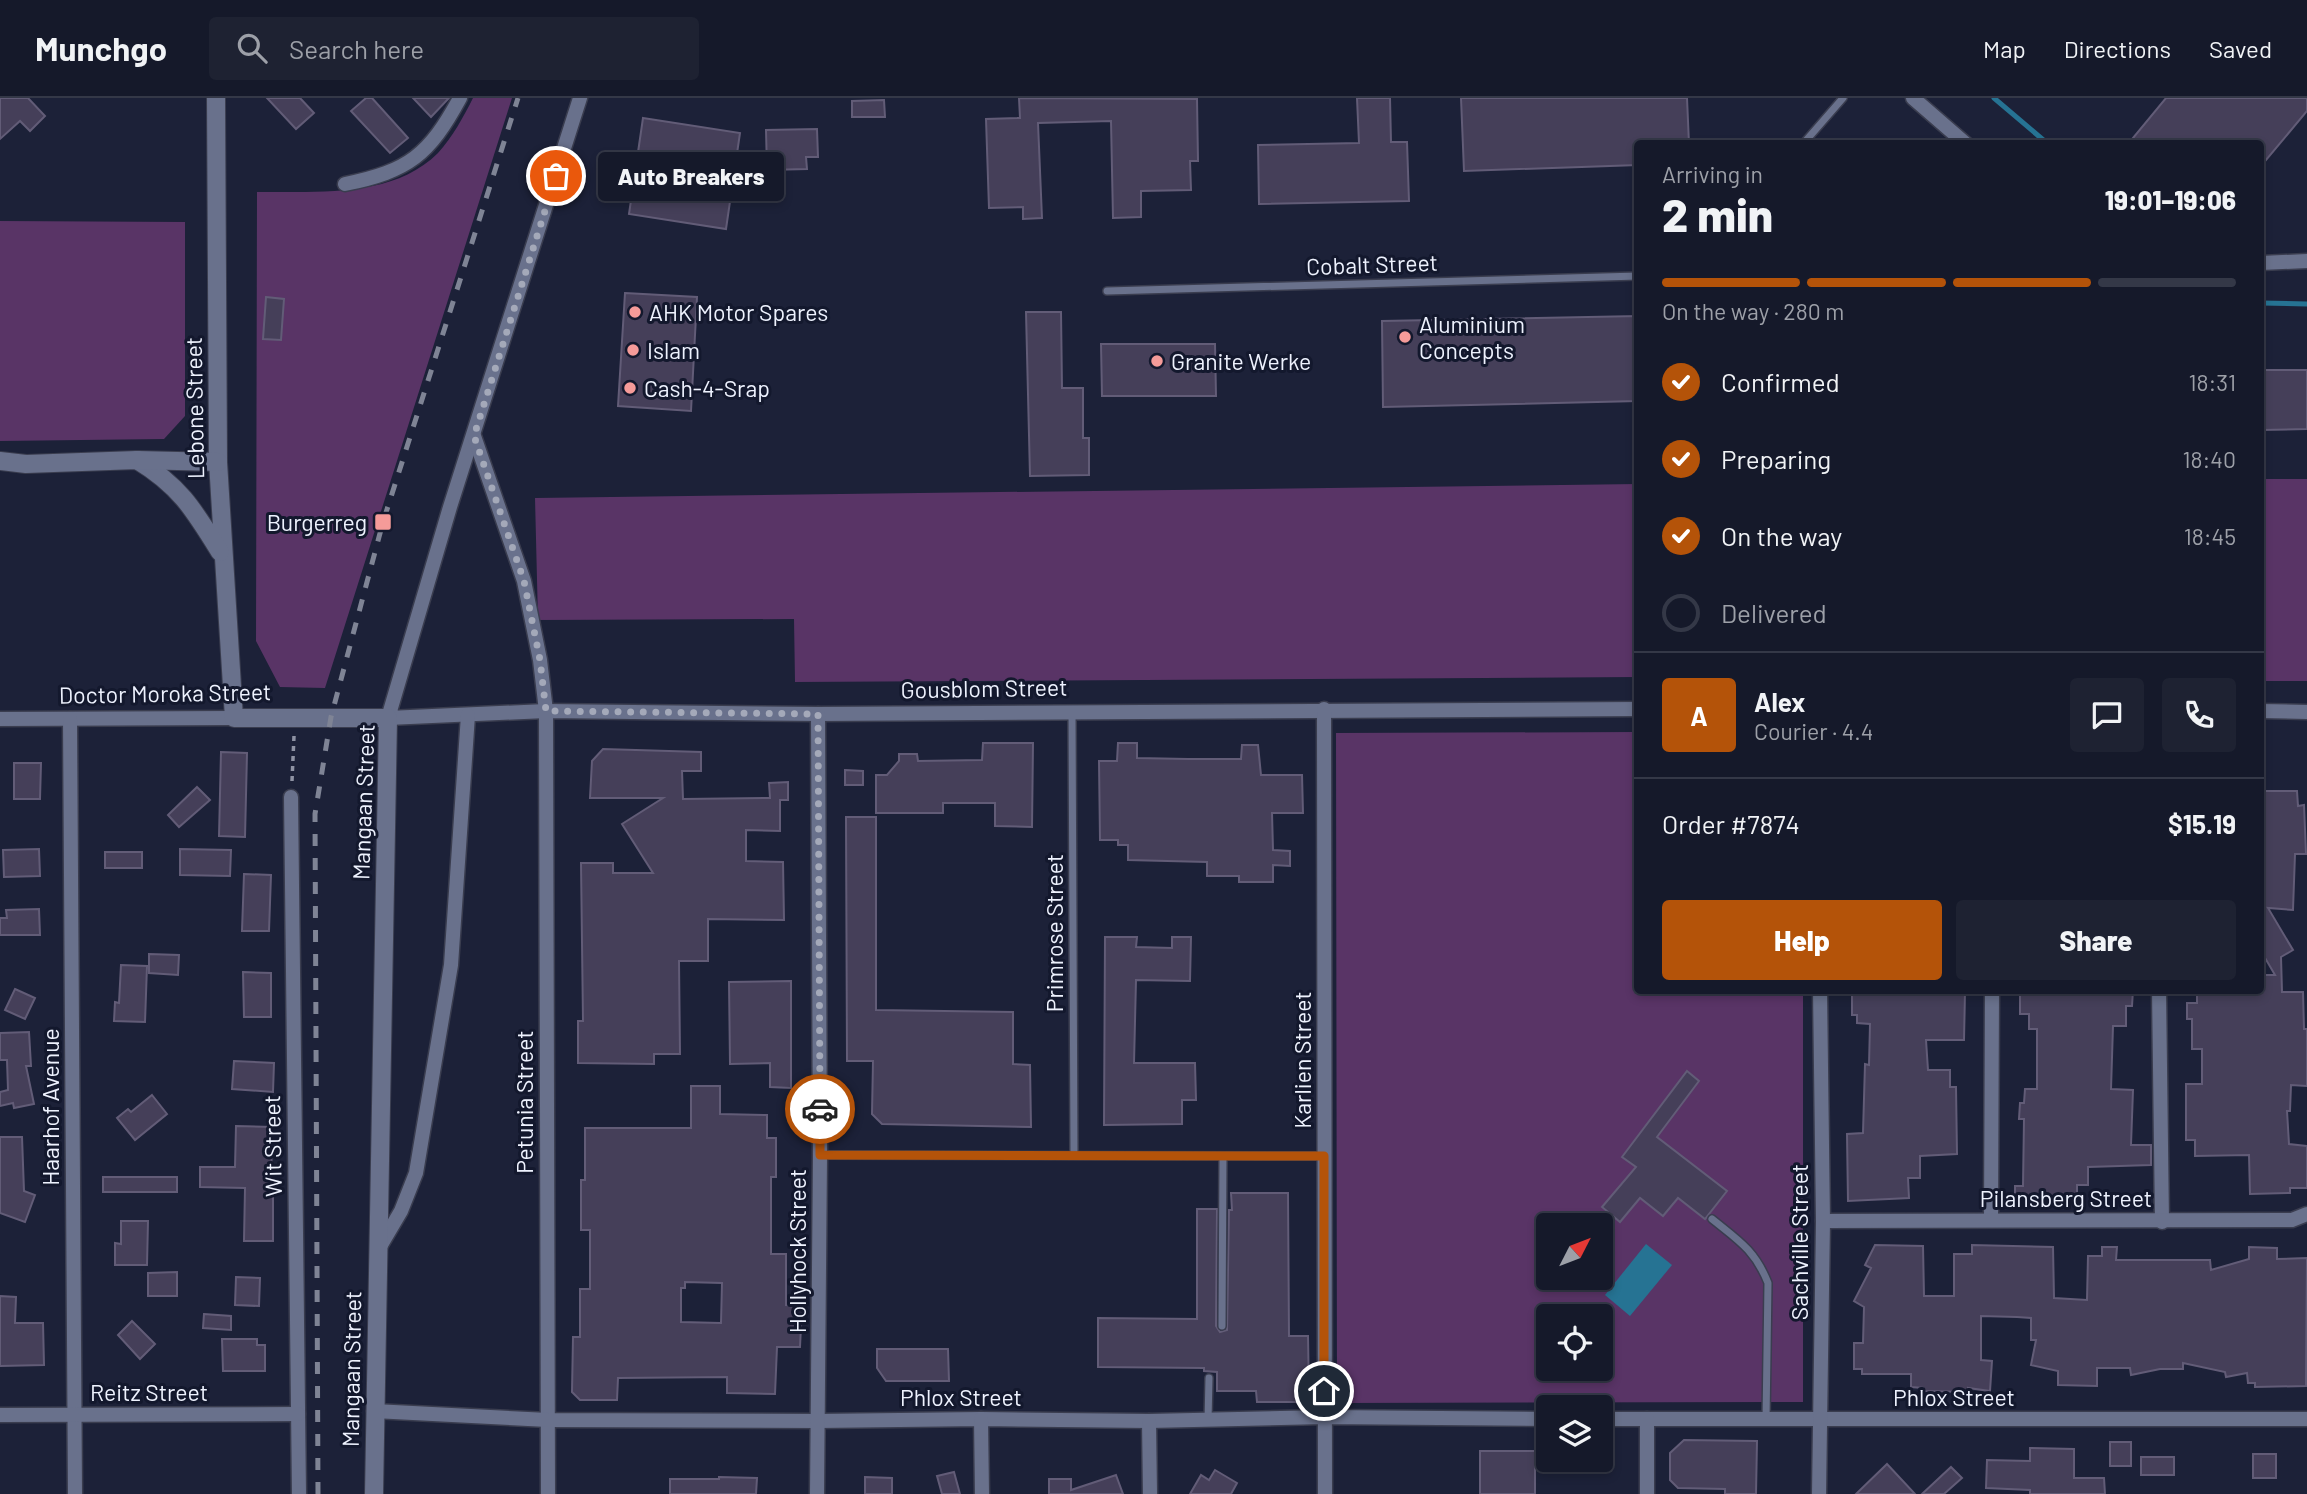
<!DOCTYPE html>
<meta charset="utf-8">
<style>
:root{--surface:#15192a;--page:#1e2232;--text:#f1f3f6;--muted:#9da0a8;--line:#343847;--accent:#b45309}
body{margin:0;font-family:Barlow,sans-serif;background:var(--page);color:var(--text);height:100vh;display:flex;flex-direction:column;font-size:26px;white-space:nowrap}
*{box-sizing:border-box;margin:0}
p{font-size:23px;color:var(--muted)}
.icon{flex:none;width:38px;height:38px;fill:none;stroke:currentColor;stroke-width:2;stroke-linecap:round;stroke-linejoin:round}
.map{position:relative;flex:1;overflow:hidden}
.drawer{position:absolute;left:1634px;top:42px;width:630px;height:854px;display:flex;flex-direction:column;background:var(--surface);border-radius:7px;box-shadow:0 4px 10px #0003,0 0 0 2px var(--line)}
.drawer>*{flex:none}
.needle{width:46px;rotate:48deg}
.controls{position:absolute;left:1536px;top:1115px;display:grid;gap:14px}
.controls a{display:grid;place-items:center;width:77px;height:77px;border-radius:7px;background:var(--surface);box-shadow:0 4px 10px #0003,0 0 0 2px var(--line);font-size:35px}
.pin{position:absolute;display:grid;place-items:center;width:60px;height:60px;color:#fff;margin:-30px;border:4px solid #fff;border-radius:50%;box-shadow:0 2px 7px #0007}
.courier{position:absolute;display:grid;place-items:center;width:70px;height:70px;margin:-35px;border:5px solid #b45309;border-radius:50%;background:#fff;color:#222;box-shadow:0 2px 9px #0007}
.bubble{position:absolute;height:49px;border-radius:7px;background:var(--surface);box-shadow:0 4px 10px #0003,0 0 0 2px var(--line);font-size:23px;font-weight:800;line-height:49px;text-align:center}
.headline em{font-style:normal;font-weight:800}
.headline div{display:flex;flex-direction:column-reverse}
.headline{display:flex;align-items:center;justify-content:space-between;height:119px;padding:0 28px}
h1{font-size:46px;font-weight:800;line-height:52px}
.bar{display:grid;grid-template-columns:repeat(4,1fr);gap:10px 7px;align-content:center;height:84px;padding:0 28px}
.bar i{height:9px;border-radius:5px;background:var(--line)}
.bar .selected{background:var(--accent)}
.bar p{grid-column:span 4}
.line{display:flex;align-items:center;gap:18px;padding:0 28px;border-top:2px solid var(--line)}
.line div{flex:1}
.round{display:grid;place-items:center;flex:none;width:74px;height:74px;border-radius:7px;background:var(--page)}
ol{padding:0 28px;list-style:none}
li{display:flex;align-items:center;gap:21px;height:77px}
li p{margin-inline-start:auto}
li .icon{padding:7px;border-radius:50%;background:var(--accent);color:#fff;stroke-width:4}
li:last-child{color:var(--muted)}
li i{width:38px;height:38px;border:4px solid var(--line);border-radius:50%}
.primary-button{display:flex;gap:14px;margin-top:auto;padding:14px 28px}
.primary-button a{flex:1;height:80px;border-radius:7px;background:var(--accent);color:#fff;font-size:28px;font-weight:800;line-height:80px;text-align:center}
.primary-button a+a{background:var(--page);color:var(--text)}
header{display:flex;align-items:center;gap:42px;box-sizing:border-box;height:98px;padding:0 35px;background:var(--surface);border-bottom:2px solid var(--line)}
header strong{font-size:33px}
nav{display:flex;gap:38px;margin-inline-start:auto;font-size:24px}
.search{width:490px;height:63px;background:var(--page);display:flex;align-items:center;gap:18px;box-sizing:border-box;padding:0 24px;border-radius:7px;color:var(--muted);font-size:26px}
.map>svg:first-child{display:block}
.green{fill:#593466;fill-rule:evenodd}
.water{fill:#267393}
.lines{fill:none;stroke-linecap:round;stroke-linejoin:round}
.stream{stroke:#267393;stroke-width:5}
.building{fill:#453f59;stroke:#625c77;stroke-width:2;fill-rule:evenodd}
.service-casing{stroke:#3a3d4f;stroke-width:10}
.minor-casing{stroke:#3a3d4f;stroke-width:17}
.tertiary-casing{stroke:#3a3d4f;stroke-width:20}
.path{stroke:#8e92a3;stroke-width:3.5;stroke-dasharray:5 5;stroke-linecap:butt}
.service{stroke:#69718c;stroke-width:7}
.minor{stroke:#69718c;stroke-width:14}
.tertiary{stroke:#69718c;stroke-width:18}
.rail{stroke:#7f8495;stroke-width:5;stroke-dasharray:12 12;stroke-linecap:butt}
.done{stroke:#a4a9b9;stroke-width:7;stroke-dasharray:0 12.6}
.route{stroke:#b45309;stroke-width:9}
.poi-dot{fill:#f59b99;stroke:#13182d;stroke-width:2.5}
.labels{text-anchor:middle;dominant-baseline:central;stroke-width:6;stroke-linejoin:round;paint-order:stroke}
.street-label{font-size:23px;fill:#eef2fe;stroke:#13182d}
.poi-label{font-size:23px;fill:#eef2fe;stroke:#13182d;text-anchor:start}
</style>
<header>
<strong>Munchgo</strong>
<div class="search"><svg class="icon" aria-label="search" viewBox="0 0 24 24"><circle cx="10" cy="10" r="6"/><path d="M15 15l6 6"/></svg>Search here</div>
<nav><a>Map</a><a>Directions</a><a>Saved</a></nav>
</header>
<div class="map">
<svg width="2307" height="1396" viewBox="0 0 2307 1396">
<rect width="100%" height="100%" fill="#1c2138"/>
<!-- green -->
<g class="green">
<path d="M473,0H512L325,590L280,589L256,543L257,94C316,93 392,101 438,55C452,40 464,18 473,0Z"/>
<path d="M0,123L185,124V318L164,341L0,343Z"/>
<rect x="2261" y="381" width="46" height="202"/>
<path d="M1638,386V579L795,584L794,521L538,522L535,400Z"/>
<path d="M1638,634V892L1803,893V1304L1337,1305L1336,635ZM1549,1127H1601V1180H1549ZM1549,1218H1601V1270H1549Z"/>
</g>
<!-- water -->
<path class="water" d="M1646,1146L1672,1167L1630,1218L1605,1197Z"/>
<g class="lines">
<!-- stream -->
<g class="stream">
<path d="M1994,0L2048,46"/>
<path d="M2261,205L2307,206"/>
</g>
</g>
<!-- building -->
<g class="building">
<path d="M0,0H28L45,18L30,33L20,23L0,41Z"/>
<path d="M267,0H300L314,15L296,31Z"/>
<path d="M366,0H372L408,40L390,55L351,13Z"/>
<path d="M413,0H449L431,19Z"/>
<path d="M1019,0L1197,1L1198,63H1190L1191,92L1141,93V119L1113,120L1111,23L1038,25L1042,120L1023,121V109L989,110L986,21L1020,20Z"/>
<path d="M1357,0H1390L1391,44H1407L1409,103L1259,106L1258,47L1359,45Z"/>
<path d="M1461,0H1687L1689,46H1638V67L1464,73Z"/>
<path d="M2166,0H2307V13L2261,68V46H2128Z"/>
<path d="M884,2L885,19H852V3Z"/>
<path d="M643,20L740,35L726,131L629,116Z"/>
<path d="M817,31L818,59H806L807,71L767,72L766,32Z"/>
<path d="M625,195L697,199L691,313L618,308Z"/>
<path d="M266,199L284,201L281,242L263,241Z"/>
<path d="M1026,214H1061L1062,290H1083V340H1089V377L1030,378Z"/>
<path d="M1638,218V303L1383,309L1382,223Z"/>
<path d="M1101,246H1215L1216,298H1102Z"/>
<path d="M2261,272H2307V331L2261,332Z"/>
<path d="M983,645H1033L1032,729L995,728V705H943V715H876V677H887L899,663V656H917L918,663L982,662Z"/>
<path d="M1118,645H1137V660L1188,661H1241L1242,647H1258L1261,677H1302L1303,715H1272L1273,752L1290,753V768L1273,767V784H1239V778H1207V764L1128,762V747H1118V742H1100L1099,663H1117Z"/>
<path d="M603,651L701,654V673H682L683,701L770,700L769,685L788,684V702H780V733L746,732V763L783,764L784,822L708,821V863H679L680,956H654V966L578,965V923H583L581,765H613V775H653L622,726L663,700H590L592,663Z"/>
<path d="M221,654L247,655L245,739L219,738Z"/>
<path d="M14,665H41L40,701H14Z"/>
<path d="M845,672L863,673V687H845Z"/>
<path d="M197,689L210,702L179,729L168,717Z"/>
<path d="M2261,693H2297L2298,708L2304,707L2306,756H2295L2293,812L2268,810L2293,852L2281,859L2282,894H2303L2304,931H2307V988L2291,987L2290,1013H2287L2289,1046L2307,1048V1090H2290V1095L2250,1096L2249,1057L2195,1058V1042H2186V986H2202V951H2192V921H2187V905H2197V892H2261V877H2275L2261,853Z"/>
<path d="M846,719H876V912L1013,914V966L1030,967L1031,1029L882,1026L872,1016L873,963H847Z"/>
<path d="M39,751L40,778L4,779L3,752Z"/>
<path d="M180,751L231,752L230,778L180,777Z"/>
<rect x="105" y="754" width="37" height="16"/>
<path d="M244,776L271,777L269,833H242Z"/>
<path d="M39,811L40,837H0V820H7L6,812Z"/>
<path d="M1105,839H1137L1136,849L1172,850V839H1191L1190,883L1136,882L1134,965H1195L1196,1002H1182V1026L1104,1027Z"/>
<path d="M149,856L179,857L178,877L149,875Z"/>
<path d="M121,867L147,868L145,924L114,923L115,904L119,905Z"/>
<path d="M243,874L271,875V919H244Z"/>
<path d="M791,883V990L770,989V965L730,966L729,884Z"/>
<path d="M15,891L35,900L25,921L5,912Z"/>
<path d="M1856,892L1965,894L1964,942H1926L1928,972H1950V989H1956L1957,1056L1920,1058V1080H1908L1909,1100L1848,1103L1847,1036L1863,1035L1865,966L1869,967L1870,926L1857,925V917H1852V894Z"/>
<path d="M2020,892H2133L2132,908H2126V928H2113L2111,991L2133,992L2131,1047H2151V1067L2088,1069V1087H2077V1101L2015,1102V1088H2023L2024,1021H2019L2020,1005H2024L2025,991H2037V931H2029V916H2020Z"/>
<path d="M29,934L31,968H26L34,1006L14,1010L13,1005L0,1008V994L8,992L7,962H0V935Z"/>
<path d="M234,963L274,965L273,994L232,991Z"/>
<path d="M1687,973L1699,983L1657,1039L1727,1093L1705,1121L1678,1100L1663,1118L1640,1100L1620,1124L1602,1109L1636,1069L1622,1059Z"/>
<path d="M691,988H720V1016L767,1017V1040H776V1079H771V1156H786V1207L802,1208L800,1249H777L775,1296L727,1295V1279L618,1280L617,1302H580L572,1294L573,1239H580V1191H590V1132H581V1082H585V1030H691ZM685,1184L722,1185L721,1225L681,1224V1190H685Z"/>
<path d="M152,997L167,1016L135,1042L117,1020L128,1011L131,1014Z"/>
<path d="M236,1028L272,1029L271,1097H273V1143H244L245,1090L200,1089V1069H235Z"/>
<path d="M0,1039H22L24,1093L35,1097L25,1124L0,1115Z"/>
<rect x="103" y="1079" width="74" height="15"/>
<path d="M1231,1095H1288L1289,1238H1308L1309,1296L1302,1304H1257L1256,1293H1217V1274L1204,1273V1270L1098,1269V1220L1197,1221V1111H1217L1216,1228L1220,1234L1227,1232L1229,1112H1232Z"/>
<path d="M121,1123H148L147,1167H115V1145L121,1146Z"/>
<path d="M1875,1147L1923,1148L1924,1198H1954V1156H1972V1147L2053,1149L2054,1200L2087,1202L2088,1158H2102V1149H2117L2116,1162H2210L2211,1172L2249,1161V1149L2277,1150V1161L2307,1160L2306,1288L2255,1289V1285H2248L2247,1275L2226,1279L2225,1274L2183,1265V1271H2160L2131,1277L2130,1270H2097V1288L2058,1287V1273L2031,1267L2036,1242H2031V1220L2017,1219L1981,1218V1262L1992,1263L1990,1293L1968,1290V1294L1923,1293V1290L1911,1289V1276H1862V1271H1854V1245H1863L1864,1209L1854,1203L1871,1170L1865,1167Z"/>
<path d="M177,1174V1198H148V1175Z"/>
<path d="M236,1179L260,1180L259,1208L235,1207Z"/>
<path d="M0,1198L16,1199L15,1225H43L44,1267L0,1268Z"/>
<path d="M204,1216L231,1218V1232L203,1230Z"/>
<path d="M132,1223L155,1246L140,1261L118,1237Z"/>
<path d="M222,1241H257V1247H265V1273H223Z"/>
<path d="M877,1251H948L949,1283H886L877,1270Z"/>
<path d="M1684,1342L1757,1343L1756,1396H1725V1391L1678,1390L1670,1382V1355Z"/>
<rect x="2110" y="1344" width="21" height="24"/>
<path d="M2030,1350L2074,1351V1380H2104L2105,1396H2030V1392L1986,1390L1987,1362L2030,1363Z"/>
<rect x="1480" y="1353" width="55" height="43"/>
<rect x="2253" y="1356" width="23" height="24"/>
<rect x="2141" y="1359" width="33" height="18"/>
<path d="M1887,1366L1915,1396H1856Z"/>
<path d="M1951,1369L1962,1380L1944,1396H1922Z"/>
<path d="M1215,1372L1237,1385L1231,1396H1190L1201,1377L1209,1382Z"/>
<path d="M954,1374L960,1396H942L937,1378Z"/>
<path d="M1116,1377L1123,1396H1049V1381H1071V1392Z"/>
<path d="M719,1379L757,1380L756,1396H670V1381H719Z"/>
<path d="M865,1379L892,1380V1396H865Z"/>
</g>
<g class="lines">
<defs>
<g id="service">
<path d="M1803,46L1843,0"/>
<path d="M1107,193L1638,178"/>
<path d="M1072,613L1074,1057"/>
<path d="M820,1057L1324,1058"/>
<path d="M1712,1121C1738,1142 1755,1152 1768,1185L1766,1322"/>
<path d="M1222,1228L1223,1058"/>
<path d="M1208,1322L1209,1280"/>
</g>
<g id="minor">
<path d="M580,0L450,409L388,620L546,613L818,616L1638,611"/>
<path d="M1913,0L1966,46"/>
<path d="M345,86C409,73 429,57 460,0"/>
<path d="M2261,165L2307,163"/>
<path d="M474,338L524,483L540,562L546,613L548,1396"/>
<path d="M1324,611L1325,1396"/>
<path d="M2261,613L2307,614"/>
<path d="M0,621L234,620"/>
<path d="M70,621L75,1396"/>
<path d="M291,699L299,1396"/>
<path d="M2159,892L2162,1124"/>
<path d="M1991,1122L1992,892"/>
<path d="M1823,1123L2292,1122L2307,1116"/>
<path d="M378,1152L401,1113L416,1075L451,867L468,617"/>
<path d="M374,1313L548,1322L818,1323L981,1321L1149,1323L1324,1319L1549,1321"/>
<path d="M0,1317L298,1316"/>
<path d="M981,1321L982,1396"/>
<path d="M1601,1321H2307"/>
<path d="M1647,1321V1396"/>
<path d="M1149,1323L1150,1396"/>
<path d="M817,1396L820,1057L818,616"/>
<path d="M1819,1396L1823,1123L1820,892"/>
</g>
<g id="tertiary">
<path d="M216,0L218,364L234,620H388L374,1396"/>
<path d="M137,362C180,388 194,412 220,454"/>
<path d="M0,363L26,366L137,362L218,364"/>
</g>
</defs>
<!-- service casing -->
<use href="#service" class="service-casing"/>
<!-- minor casing -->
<use href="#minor" class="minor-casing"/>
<!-- tertiary casing -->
<use href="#tertiary" class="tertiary-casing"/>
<!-- path -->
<path class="path" d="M292,683L294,638"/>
<!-- service -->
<use href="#service" class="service"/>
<!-- minor -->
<use href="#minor" class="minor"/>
<!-- tertiary -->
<use href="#tertiary" class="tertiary"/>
<!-- rail -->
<path class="rail" d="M318,1396L315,716L331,619L383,424L518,0"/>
</g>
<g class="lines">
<!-- done -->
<path class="done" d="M556,78L474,338L524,483L540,562L546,613L818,616L820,1011"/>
<!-- route -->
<path class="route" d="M820,1011V1057L1324,1058V1293"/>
</g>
<!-- markers -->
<g class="poi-dot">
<circle cx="635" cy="214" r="7"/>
<circle cx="1405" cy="239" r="7"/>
<circle cx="633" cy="252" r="7"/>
<circle cx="1157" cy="263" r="7"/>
<circle cx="630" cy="290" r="7"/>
<rect x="374" y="415" width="18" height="18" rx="3.5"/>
</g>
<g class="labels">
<!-- street labels -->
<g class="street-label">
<text transform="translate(1372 166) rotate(-2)">Cobalt Street</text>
<text transform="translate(194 310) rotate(-91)">Lebone Street</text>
<text transform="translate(984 590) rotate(-1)">Gousblom Street</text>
<text transform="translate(165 595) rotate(-1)">Doctor Moroka Street</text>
<text transform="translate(363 704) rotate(-88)">Mangaan Street</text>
<text transform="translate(1054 835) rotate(-90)">Primrose Street</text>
<text transform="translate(1302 962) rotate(-90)">Karlien Street</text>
<text transform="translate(524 1004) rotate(-90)">Petunia Street</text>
<text transform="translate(50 1009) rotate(-90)">Haarhof Avenue</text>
<text transform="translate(272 1048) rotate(-91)">Wit Street</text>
<text x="2066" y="1100">Pilansberg Street</text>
<text transform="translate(1799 1144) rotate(-90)">Sachville Street</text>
<text transform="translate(797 1153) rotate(-90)">Hollyhock Street</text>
<text transform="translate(351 1271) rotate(-89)">Mangaan Street</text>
<text x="149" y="1294">Reitz Street</text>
<text x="961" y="1299">Phlox Street</text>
<text x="1954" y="1299">Phlox Street</text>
</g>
<!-- poi labels -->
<g class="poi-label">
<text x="649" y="214">AHK Motor Spares</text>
<text x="1419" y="226">Aluminium<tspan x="1419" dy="26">Concepts</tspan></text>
<text x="647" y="252">Islam</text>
<text x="1171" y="263">Granite Werke</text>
<text x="644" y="290">Cash-4-Srap</text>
<text x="367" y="424" text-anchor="end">Burgerreg</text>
</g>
</g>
</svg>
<div class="controls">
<a><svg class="needle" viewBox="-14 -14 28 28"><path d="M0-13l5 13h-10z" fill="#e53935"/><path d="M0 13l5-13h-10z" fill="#9da0a8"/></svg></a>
<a><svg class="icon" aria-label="locate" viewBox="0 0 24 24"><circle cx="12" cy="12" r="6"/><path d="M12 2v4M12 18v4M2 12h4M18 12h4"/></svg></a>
<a><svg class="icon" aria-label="layers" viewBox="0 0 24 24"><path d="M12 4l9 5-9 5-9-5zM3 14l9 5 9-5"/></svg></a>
</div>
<div class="pin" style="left:556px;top:78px;background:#ea580c"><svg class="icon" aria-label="bag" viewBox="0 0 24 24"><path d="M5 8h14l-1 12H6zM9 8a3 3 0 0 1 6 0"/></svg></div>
<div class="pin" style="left:1324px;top:1293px;background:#1f2937"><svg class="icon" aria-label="home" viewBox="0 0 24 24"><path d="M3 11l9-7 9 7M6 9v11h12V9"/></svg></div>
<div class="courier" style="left:820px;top:1011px"><svg class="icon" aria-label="car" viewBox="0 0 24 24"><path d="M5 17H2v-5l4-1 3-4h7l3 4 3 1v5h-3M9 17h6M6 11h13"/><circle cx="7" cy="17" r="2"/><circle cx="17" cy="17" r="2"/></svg></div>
<div class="bubble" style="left:598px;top:54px;width:186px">Auto Breakers</div>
<section class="drawer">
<div class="headline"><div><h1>2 min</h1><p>Arriving in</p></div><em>19:01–19:06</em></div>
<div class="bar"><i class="selected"></i><i class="selected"></i><i class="selected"></i><i></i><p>On the way · 280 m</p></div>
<ol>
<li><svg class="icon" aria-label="check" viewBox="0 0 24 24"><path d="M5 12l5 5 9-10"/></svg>Confirmed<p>18:31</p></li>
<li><svg class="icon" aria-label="check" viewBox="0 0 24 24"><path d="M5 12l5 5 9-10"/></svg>Preparing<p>18:40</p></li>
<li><svg class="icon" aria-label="check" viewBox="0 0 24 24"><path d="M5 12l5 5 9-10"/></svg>On the way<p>18:45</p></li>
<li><i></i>Delivered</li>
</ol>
<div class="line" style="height:126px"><b class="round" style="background:var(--accent);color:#fff">A</b><div><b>Alex</b><p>Courier · 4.4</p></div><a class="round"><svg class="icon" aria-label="chat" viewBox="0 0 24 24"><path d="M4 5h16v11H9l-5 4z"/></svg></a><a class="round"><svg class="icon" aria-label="phone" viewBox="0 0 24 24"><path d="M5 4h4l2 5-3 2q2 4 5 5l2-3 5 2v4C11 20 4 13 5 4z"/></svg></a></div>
<div class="line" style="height:91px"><div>Order #7874</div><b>$15.19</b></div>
<div class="primary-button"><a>Help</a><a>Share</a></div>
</section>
</div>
